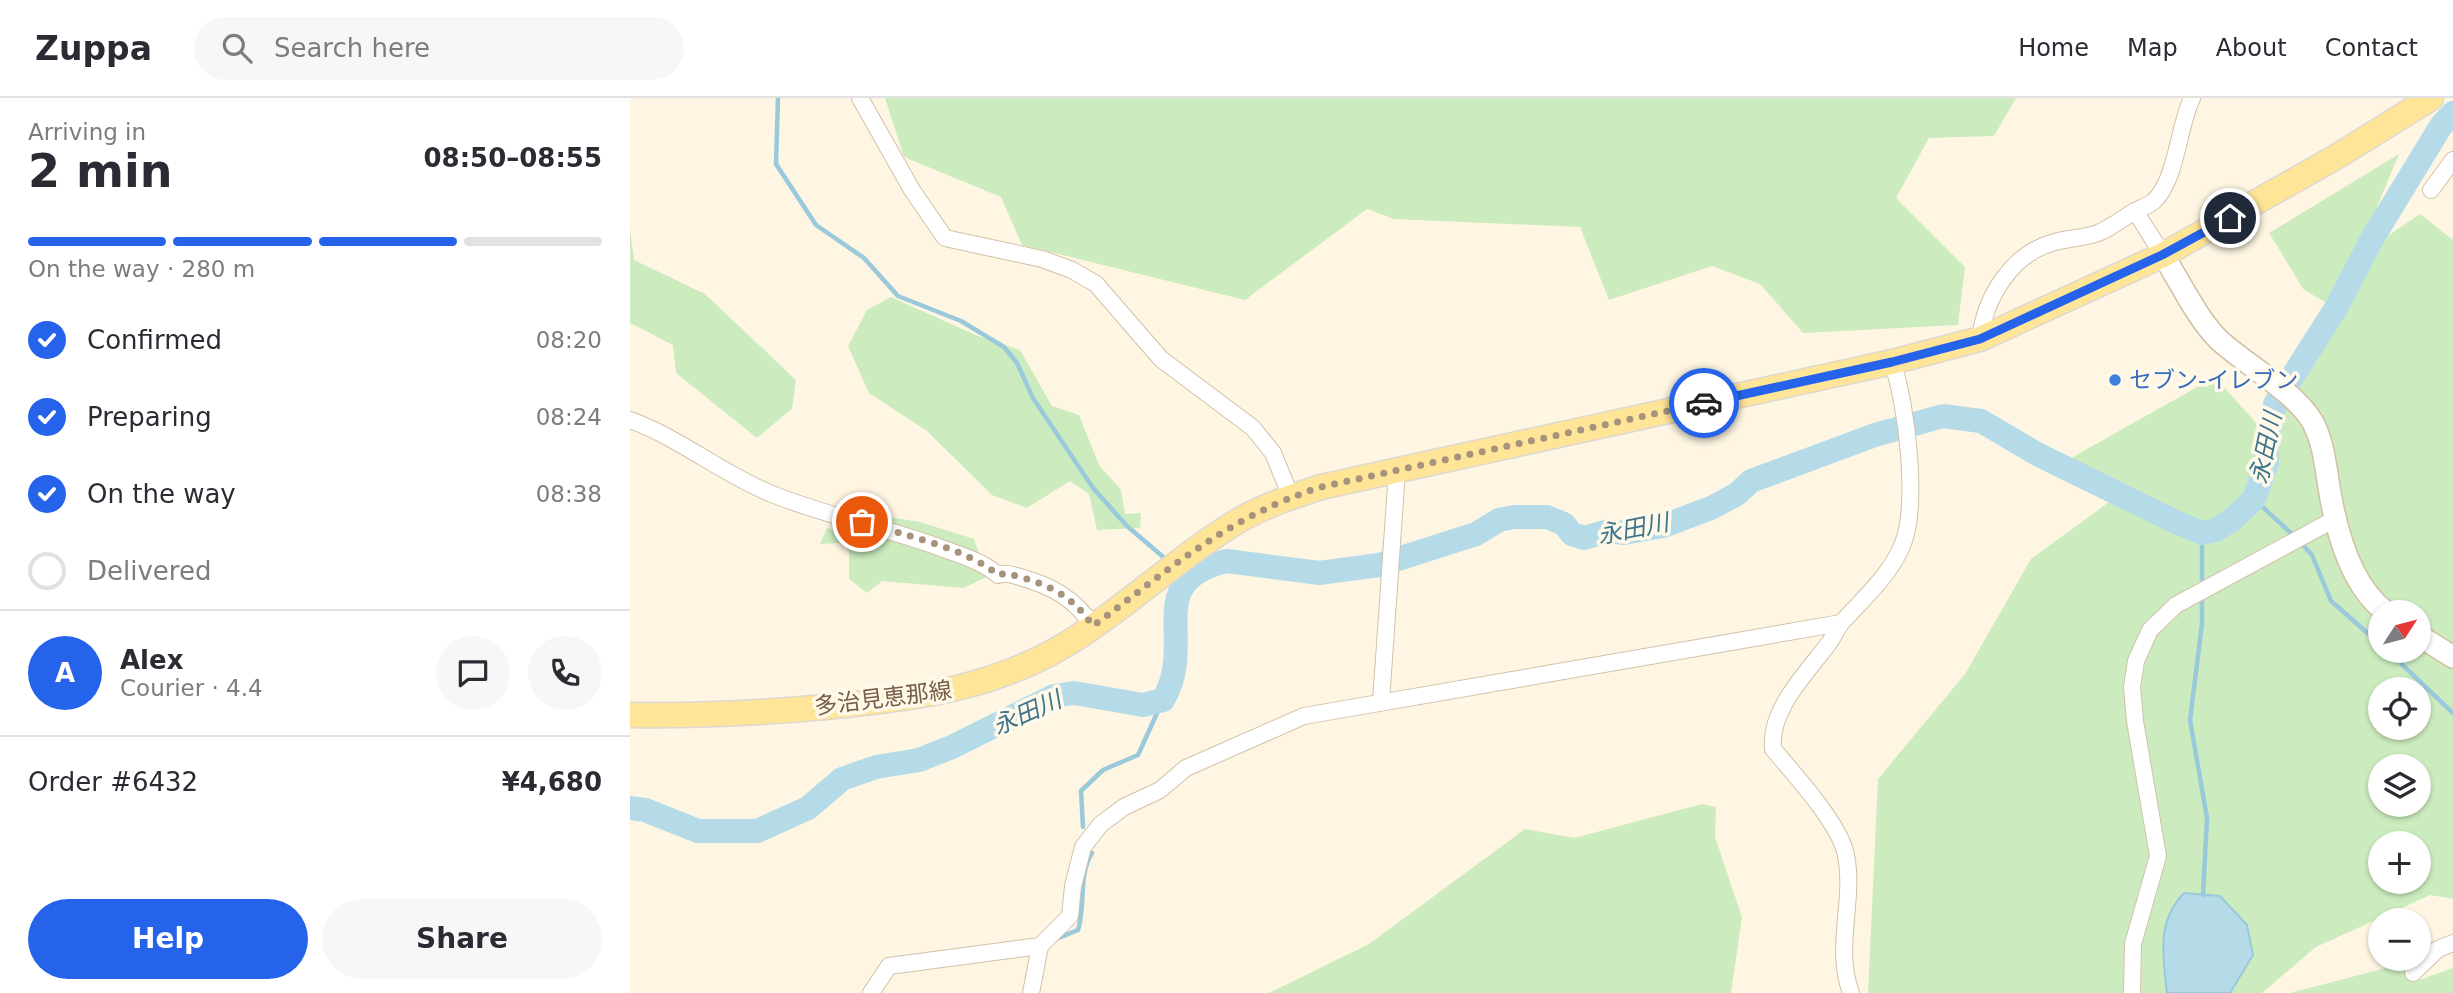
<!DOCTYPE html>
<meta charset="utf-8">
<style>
:root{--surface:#fff;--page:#f7f7f7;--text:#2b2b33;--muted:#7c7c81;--line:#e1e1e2;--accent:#2563eb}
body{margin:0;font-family:"DejaVu Sans","Noto Sans JP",sans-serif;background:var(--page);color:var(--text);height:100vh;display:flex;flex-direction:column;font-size:26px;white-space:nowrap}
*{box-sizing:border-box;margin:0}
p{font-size:23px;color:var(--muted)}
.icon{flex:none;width:38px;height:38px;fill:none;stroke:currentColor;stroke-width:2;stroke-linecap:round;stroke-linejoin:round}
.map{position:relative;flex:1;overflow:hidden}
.sheet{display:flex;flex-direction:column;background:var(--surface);width:630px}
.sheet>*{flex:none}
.needle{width:46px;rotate:54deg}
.controls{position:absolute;left:1738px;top:502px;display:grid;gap:14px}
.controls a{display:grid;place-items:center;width:63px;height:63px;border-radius:50%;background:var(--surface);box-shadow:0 2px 5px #0004;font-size:35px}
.pin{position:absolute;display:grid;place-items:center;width:60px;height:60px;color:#fff;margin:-30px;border:4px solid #fff;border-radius:50%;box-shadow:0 2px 7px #0007}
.courier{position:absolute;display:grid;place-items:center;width:70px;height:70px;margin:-35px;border:5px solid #2563eb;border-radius:50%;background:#fff;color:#222;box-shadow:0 2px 9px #0007}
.summary em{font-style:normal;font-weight:700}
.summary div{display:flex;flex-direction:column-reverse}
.summary{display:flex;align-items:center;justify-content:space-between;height:119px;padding:0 28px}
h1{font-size:46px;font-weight:700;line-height:52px}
.bar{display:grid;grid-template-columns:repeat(4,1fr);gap:10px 7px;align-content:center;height:84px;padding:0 28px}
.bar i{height:9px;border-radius:5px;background:var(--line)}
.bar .current{background:var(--accent)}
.bar p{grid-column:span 4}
.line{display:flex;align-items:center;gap:18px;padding:0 28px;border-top:2px solid var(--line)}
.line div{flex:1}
.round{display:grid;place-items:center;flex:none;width:74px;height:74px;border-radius:37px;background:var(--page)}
ol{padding:0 28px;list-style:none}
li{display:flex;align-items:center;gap:21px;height:77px}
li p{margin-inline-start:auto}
li .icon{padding:7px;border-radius:50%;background:var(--accent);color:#fff;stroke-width:4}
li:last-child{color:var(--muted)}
li i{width:38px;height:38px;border:4px solid var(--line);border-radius:50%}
.button{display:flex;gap:14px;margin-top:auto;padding:14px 28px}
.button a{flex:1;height:80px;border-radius:42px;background:var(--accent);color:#fff;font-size:28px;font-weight:700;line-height:80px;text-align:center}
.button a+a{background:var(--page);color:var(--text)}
header{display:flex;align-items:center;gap:42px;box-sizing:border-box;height:98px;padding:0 35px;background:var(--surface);border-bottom:2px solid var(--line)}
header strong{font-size:33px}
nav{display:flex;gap:38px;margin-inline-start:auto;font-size:24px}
.search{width:490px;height:63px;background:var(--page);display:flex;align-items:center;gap:18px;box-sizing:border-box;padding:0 24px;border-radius:38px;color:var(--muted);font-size:26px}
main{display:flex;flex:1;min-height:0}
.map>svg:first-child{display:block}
.green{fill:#ccecbf;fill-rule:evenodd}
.water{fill:#b5dbe9;stroke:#9ac9db;stroke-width:2}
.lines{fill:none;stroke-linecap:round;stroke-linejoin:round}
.stream{stroke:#9ac9db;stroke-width:4.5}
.river{stroke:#b5dbe9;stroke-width:24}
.street-casing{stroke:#d2c1aa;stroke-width:18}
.secondary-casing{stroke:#d3bfa4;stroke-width:24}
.primary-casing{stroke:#ded8d3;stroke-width:27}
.street{stroke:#fff;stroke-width:16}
.secondary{stroke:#fff;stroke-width:21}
.primary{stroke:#ffe597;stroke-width:24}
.done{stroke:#a6937d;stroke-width:7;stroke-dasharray:0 12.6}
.route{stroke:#2563eb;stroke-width:9}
.shop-dot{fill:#3f7fe0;stroke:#fff9e9;stroke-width:2.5}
.labels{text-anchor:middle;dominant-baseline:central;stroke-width:7;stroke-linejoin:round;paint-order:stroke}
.shop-label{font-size:23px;fill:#366cbe;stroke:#fff9e9;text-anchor:start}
.street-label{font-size:23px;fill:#775e46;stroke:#fff9e9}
.water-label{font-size:24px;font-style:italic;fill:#3e758c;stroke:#fff9e9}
</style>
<header>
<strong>Zuppa</strong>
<div class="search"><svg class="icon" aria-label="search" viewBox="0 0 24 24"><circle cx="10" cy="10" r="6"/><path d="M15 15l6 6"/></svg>Search here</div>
<nav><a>Home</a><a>Map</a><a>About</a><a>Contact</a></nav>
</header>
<main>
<section class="sheet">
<div class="summary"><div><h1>2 min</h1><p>Arriving in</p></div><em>08:50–08:55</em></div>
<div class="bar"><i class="current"></i><i class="current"></i><i class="current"></i><i></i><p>On the way · 280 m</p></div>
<ol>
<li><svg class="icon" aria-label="check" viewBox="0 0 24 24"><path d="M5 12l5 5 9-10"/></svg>Confirmed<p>08:20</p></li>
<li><svg class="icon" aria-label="check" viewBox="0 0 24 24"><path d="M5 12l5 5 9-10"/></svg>Preparing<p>08:24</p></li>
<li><svg class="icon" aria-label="check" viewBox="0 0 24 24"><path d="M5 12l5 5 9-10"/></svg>On the way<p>08:38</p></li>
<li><i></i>Delivered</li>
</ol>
<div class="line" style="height:126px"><b class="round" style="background:var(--accent);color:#fff">A</b><div><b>Alex</b><p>Courier · 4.4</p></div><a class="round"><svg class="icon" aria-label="chat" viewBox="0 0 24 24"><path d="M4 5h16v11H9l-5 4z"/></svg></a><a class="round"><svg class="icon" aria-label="phone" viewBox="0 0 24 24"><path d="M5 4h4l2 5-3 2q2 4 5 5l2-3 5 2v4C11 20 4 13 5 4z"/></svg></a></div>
<div class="line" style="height:91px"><div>Order #6432</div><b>¥4,680</b></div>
<div class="button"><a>Help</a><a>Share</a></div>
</section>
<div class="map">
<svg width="1823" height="895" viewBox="0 0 1823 895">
<rect width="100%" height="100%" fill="#fef6e2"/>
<!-- green -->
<g class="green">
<path d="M255,0H1386L1364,38L1299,40L1266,100L1335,169L1328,227L1173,235L1130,186L1082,168L979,202L950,129L764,121L737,111L615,202L392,147L371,99L274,59Z"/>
<path d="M1769,56L1715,186L1740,150L1790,116L1823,142V801L1800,797L1686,849L1632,895H1238L1248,681L1335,576L1401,461L1490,396L1434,364L1585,279L1627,326L1702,208L1674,192L1639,135ZM1750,514H1788V553H1750ZM1750,592H1788V630H1750ZM1750,668H1788V707H1750ZM1750,746H1788V784H1750Z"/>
<path d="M0,132L4,162L75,196L166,282L162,311L127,340L46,275L43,247L0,225Z"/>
<path d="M261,199L348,238L390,252L422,308L449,317L469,367L491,392L495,416L511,415L510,430L467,432L459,396L440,383L397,410L362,397L297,333L239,295L218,248L237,212Z"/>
<path d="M232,415L290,424L344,441L357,479L333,490L252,483L237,495L219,481V453L213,445L190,446L197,430L208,434Z"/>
<path d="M1072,706L1086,709L1085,739L1112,819L1101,895H639L739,846L895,731L944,740Z"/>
<path d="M1779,864L1786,883L1823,870V895H1660Z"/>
</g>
<!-- water -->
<path class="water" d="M1554,795L1590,798L1617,827L1623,857L1600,895H1537C1533,858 1526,824 1554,795Z"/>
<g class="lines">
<!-- stream -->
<g class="stream">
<path d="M148,0L146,66L186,127L234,160L268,198L331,223L374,249L387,265L403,300L463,390L497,428L538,463"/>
<path d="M1624,401L1664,438"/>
<path d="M1572,435V487"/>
<path d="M1670,444L1682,457L1701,503L1750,546"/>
<path d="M550,473L558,479"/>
<path d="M1572,499V525L1560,622L1577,720L1573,797"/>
<path d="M1758,553L1823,615"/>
<path d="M453,729L451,693L473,672L508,657L533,602"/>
<path d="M426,841L448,832C456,807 448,777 462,755"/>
</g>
<!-- river -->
<path class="river" d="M0,710L15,712L68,733H127L178,710L212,681L246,669L289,662L322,649L424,598L444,595L513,607L533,602C568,544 510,483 597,463L689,475L749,467L846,436L869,422L884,419H917L934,426L942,436L954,440L978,433L994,435L1033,428L1081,410L1107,396L1121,383L1245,337L1313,318L1351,323L1407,356L1548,425L1572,435L1586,432L1603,421L1624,401L1637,365L1636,344L1645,306L1706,210L1742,141L1811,28L1823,15"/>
<defs>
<g id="street">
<path d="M230,0L282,92L315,140L412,161L442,172L466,186L531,261L623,330L643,355L661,399"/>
<path d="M1801,92L1823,62"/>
<path d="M1533,157L1505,113C1511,110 1520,107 1524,103C1547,81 1548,29 1562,0"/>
<path d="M1350,241C1355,199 1382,155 1425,144C1439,140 1454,140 1468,135C1481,130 1493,120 1505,113"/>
<path d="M0,322C50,340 92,376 142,396C196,418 255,429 311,450C330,457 352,463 368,477C377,474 381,477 390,479C422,488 444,500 463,528"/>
<path d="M751,604L767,373"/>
<path d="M1783,875L1808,851L1823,845"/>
<path d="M241,895L259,868L410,848L440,818L443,788L453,749L471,726L494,709L530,692L556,670L674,618L1211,525"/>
<path d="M401,895L410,848"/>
<path d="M1221,895C1204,849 1225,803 1216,757C1210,726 1164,676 1143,651C1139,611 1177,575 1199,545C1204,538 1207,530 1213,523C1235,499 1259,478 1272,448C1289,408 1277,305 1262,264"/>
<path d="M1502,895L1503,846L1528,758L1505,623L1502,589L1506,563L1520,532L1546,507L1705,421"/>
</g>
<g id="secondary">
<path d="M1533,157C1549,182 1568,222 1589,242C1614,265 1666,295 1682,323C1694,343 1696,373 1700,395C1707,435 1722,489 1756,514"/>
<path d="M1788,537L1823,559"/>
</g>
<path id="primary" d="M0,617C66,618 130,615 196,609C282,601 364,591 440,544C497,509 546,461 603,426C630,409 661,399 691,389L1262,264L1350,241L1533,157L1711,56L1801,0"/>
</defs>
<!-- street casing -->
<use href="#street" class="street-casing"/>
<!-- secondary casing -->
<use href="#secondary" class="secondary-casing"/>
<!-- primary casing -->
<use href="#primary" class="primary-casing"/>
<!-- street -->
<use href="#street" class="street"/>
<!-- secondary -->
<use href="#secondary" class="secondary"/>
<!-- primary -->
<use href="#primary" class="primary"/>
</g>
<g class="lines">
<!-- done -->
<path class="done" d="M232,424C273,437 336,450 368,477C377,474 381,477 390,479C422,488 444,500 463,528C540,471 597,419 691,389L1074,305"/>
<!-- route -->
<path class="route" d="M1074,305L1262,264L1350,241L1532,157L1600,120"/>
</g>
<!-- markers -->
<circle class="shop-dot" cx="1485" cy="282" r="7"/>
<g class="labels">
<!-- shop labels -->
<g class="shop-label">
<text x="1499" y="282">セブン-イレブン</text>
</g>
<!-- street labels -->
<g class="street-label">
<text transform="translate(253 600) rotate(-7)">多治見恵那線</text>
</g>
<!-- water labels -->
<g class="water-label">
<text transform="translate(1636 350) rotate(-78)">永田川</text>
<text transform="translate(1003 431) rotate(-11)">永田川</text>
<text transform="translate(397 615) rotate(-24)">永田川</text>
</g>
</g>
</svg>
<div class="controls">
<a><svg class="needle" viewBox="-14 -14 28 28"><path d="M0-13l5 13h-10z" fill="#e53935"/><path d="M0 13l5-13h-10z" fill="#7c7c81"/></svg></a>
<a><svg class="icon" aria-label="locate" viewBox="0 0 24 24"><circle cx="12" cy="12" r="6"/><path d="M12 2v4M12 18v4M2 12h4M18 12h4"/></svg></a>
<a><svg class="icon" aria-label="layers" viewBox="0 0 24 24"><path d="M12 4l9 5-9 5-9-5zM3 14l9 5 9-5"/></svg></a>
<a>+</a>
<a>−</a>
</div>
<div class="pin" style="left:232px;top:424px;background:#ea580c"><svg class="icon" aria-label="bag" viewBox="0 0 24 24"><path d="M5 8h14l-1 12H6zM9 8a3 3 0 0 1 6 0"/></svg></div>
<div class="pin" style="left:1600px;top:120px;background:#1f2937"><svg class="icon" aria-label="home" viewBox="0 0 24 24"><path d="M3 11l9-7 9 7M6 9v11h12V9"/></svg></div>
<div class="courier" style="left:1074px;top:305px"><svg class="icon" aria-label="car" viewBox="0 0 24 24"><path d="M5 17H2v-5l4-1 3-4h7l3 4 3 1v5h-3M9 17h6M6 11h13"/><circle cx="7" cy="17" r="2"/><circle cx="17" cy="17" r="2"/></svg></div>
</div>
</main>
